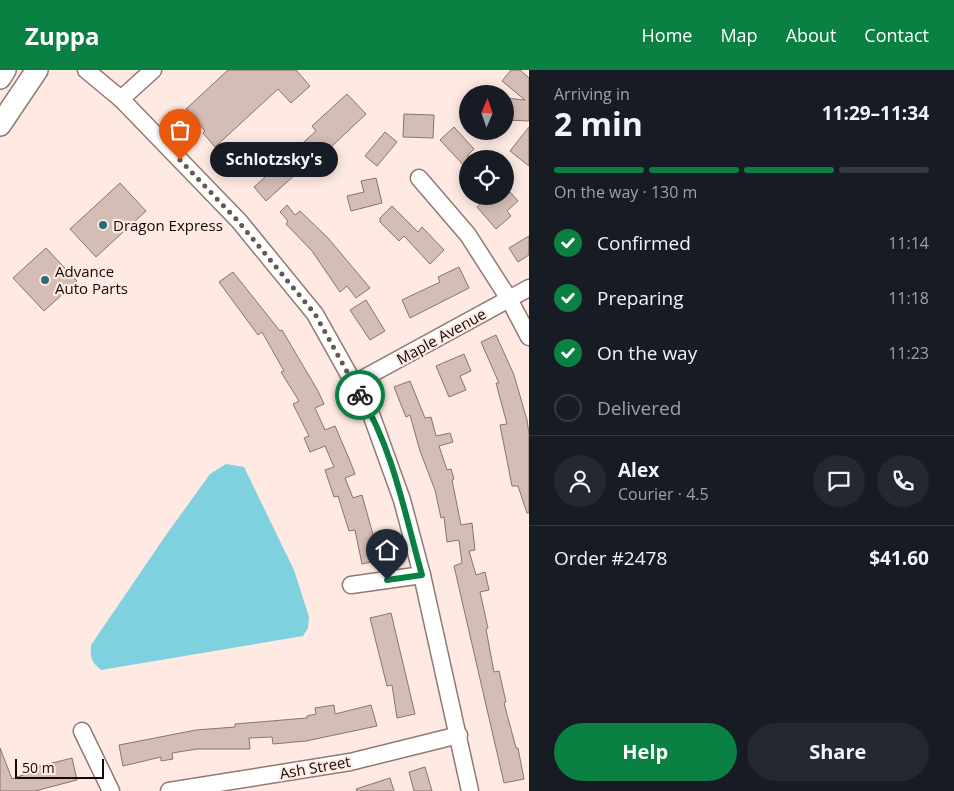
<!DOCTYPE html>
<meta charset="utf-8">
<style>
:root{--surface:#171b24;--page:#242831;--text:#f1f3f6;--muted:#9ea1a6;--line:#363941;--accent:#0b8043}
body{margin:0;font-family:"Open Sans",sans-serif;background:var(--page);color:var(--text);height:100vh;display:flex;flex-direction:column;font-size:19px;white-space:nowrap}
*{box-sizing:border-box;margin:0}
p{font-size:16px;color:var(--muted)}
.icon{flex:none;width:28px;height:28px;fill:none;stroke:currentColor;stroke-width:2;stroke-linecap:round;stroke-linejoin:round}
.map{position:relative;flex:1;overflow:hidden}
.panel{display:flex;flex-direction:column;background:var(--surface);width:425px}
.panel>*{flex:none}
.needle{width:32px;rotate:2deg}
.buttons{position:absolute;left:459px;top:15px;display:grid;gap:10px}
.buttons a{display:grid;place-items:center;width:55px;height:55px;border-radius:50%;background:var(--surface);box-shadow:0 2px 12px #0003;font-size:25px}
.scale{position:absolute;left:15px;bottom:12px;width:89px;box-sizing:border-box;padding-left:5px;border:2px solid #120a08;border-top:0;font-size:14px;line-height:18px;white-space:nowrap;color:#120a08;-webkit-text-stroke:4px #fee9e3;paint-order:stroke}
.pin{position:absolute;display:grid;place-items:center;width:42px;height:42px;color:#fff;margin:-51px -21px;border-radius:50% 50% 50% 0;rotate:-45deg;box-shadow:0 0 5px #0007}
.pin .icon{rotate:45deg}
.courier{position:absolute;display:grid;place-items:center;width:50px;height:50px;margin:-25px;border:4px solid #0b8043;border-radius:50%;background:#fff;color:#222;box-shadow:0 1px 6px #0007}
.bubble{position:absolute;height:35px;border-radius:18px;background:var(--surface);box-shadow:0 2px 12px #0003;font-size:16px;font-weight:700;line-height:35px;text-align:center}
.overview em{font-style:normal;font-weight:700}
.overview div{display:flex;flex-direction:column-reverse}
.overview{display:flex;align-items:center;justify-content:space-between;height:85px;padding:0 25px}
h1{font-size:32px;font-weight:700;line-height:38px}
.bar{display:grid;grid-template-columns:repeat(4,1fr);gap:8px 5px;align-content:center;height:60px;padding:0 25px}
.bar i{height:6px;border-radius:4px;background:var(--line)}
.bar .active{background:var(--accent)}
.bar p{grid-column:span 4}
.line{display:flex;align-items:center;gap:12px;padding:0 25px;border-top:1px solid var(--line)}
.line div{flex:1}
.round{display:grid;place-items:center;flex:none;width:52px;height:52px;border-radius:26px;background:var(--page)}
ol{padding:0 25px;list-style:none}
li{display:flex;align-items:center;gap:15px;height:55px}
li p{margin-inline-start:auto}
li .icon{padding:5px;border-radius:50%;background:var(--accent);color:#fff;stroke-width:4}
li:last-child{color:var(--muted)}
li i{width:28px;height:28px;border:2px solid var(--line);border-radius:50%}
.button{display:flex;gap:10px;margin-top:auto;padding:10px 25px}
.button a{flex:1;height:58px;border-radius:30px;background:var(--accent);color:#fff;font-size:20px;font-weight:700;line-height:58px;text-align:center}
.button a+a{background:var(--page);color:var(--text)}
header{display:flex;align-items:center;gap:30px;box-sizing:border-box;height:70px;padding:0 25px;background:var(--accent);color:#fff}
header strong{font-size:24px}
nav{display:flex;gap:28px;margin-inline-start:auto;font-size:18px}
main{display:flex;flex:1;min-height:0}
.map>svg:first-child{display:block}
.water{fill:#7fd1e0}
.building{fill:#d5bcb5;stroke:#8a736d}
.lines{fill:none;stroke-linecap:round;stroke-linejoin:round}
.minor-casing{stroke:#917974;stroke-width:19}
.major-casing{stroke:#917974;stroke-width:24}
.minor{stroke:#fff;stroke-width:16}
.major{stroke:#fff;stroke-width:21}
.done{stroke:#655855;stroke-width:5;stroke-dasharray:0 9}
.route{stroke:#0b8043;stroke-width:6}
.poi-dot{fill:#256d79;stroke:#fee9e3;stroke-width:2}
.labels{text-anchor:middle;dominant-baseline:central;stroke-width:4.5;stroke-linejoin:round;paint-order:stroke}
.poi-label{font-size:15px;fill:#120a08;stroke:#fee9e3;text-anchor:start}
.street-label{font-size:15px;fill:#120a08;stroke:#fee9e3}
</style>
<header>
<strong>Zuppa</strong>
<nav><a>Home</a><a>Map</a><a>About</a><a>Contact</a></nav>
</header>
<main>
<div class="map">
<svg width="529" height="721" viewBox="0 0 529 721">
<rect width="100%" height="100%" fill="#fee9e3"/>
<!-- water -->
<path class="water" d="M226,394L244,397L294,500L309,547L308,558L303,566L101,600C91,592 90,587 91,575L166,465L210,404Z"/>
<!-- building -->
<g class="building">
<path d="M228,0H296L310,16L291,33L278,19L215,77L203,63L205,61L186,39Z"/>
<path d="M511,0H520L529,8V51L505,50V28L525,30L502,11Z"/>
<path d="M347,24L366,44L331,77L329,74L266,131L254,117L316,61L312,56Z"/>
<path d="M404,44L434,45L433,68L403,67Z"/>
<path d="M454,57L474,79L468,85V100L440,70Z"/>
<path d="M529,57V96L510,81Z"/>
<path d="M385,62L397,72L377,96L365,86Z"/>
<path d="M376,108L382,133L351,141L347,126L364,122L361,111Z"/>
<path d="M120,113L146,141L96,187L70,159Z"/>
<path d="M510,122L518,131L507,141L511,146L496,159L477,137L481,133L476,126H494L499,132Z"/>
<path d="M287,135L295,145L300,141L328,168L370,218L356,228L347,216L340,222L312,181L286,154L288,151L280,142Z"/>
<path d="M392,136L418,162L422,157L444,180L430,194L404,166L399,171L380,152V148Z"/>
<path d="M529,166V185L518,192L509,178Z"/>
<path d="M46,178L77,211L44,241L13,208Z"/>
<path d="M459,197L469,218L410,248L402,230L440,212L438,207Z"/>
<path d="M233,202L280,261L282,260L318,321L324,334L315,338L325,360L335,356L350,391L355,404L345,408L353,428L362,425L380,490L362,494L355,460L349,461L338,426L334,427L325,400L334,397L325,376L310,382L304,368L309,366L293,334L299,331L281,302L284,301L262,262L258,265L219,212Z"/>
<path d="M366,230L385,261L370,270L350,240Z"/>
<path d="M496,265L514,305L527,350L529,363V443H527L518,416H512L500,355L507,354L496,313H499L481,272Z"/>
<path d="M464,284L471,301L460,306L466,320L449,327L436,296Z"/>
<path d="M410,311L425,348L431,347L436,366L450,363L453,372L439,376L447,400L451,399L454,409L452,410L461,455L472,453L475,480L469,481L476,505L485,502L489,520L480,522L488,558L486,559L494,602L499,601L506,632L504,633L516,678H518L524,709L504,713L454,496L462,493L459,470L447,472L444,447L441,448L435,420L420,381L410,345L406,347L394,317Z"/>
<path d="M391,543L415,644L397,648L392,615L387,616L370,548Z"/>
<path d="M334,635L335,644L371,635L377,656L306,671L273,674L272,667L249,668L250,679H197L172,683L173,689L161,691V687L123,696L119,675L196,660L235,657V654L307,648V646L316,644L315,638Z"/>
<path d="M0,678L12,709L34,701L33,698L72,688L77,710L35,721H0Z"/>
<path d="M425,697L432,721H414L409,702Z"/>
<path d="M390,708L394,721H357L356,719Z"/>
</g>
<g class="lines">
<defs>
<g id="minor">
<path d="M86,0L121,29L239,151L315,244L371,344L402,430L422,505L470,721"/>
<path d="M121,29L153,0"/>
<path d="M419,108L468,165L509,229L529,267"/>
<path d="M353,314L529,218"/>
<path d="M351,515L422,505"/>
<path d="M82,661L111,721"/>
<path d="M169,721L350,692L459,665"/>
</g>
<g id="major">
<path d="M0,8L5,0"/>
<path d="M0,55L37,0"/>
</g>
</defs>
<!-- minor casing -->
<use href="#minor" class="minor-casing"/>
<!-- major casing -->
<use href="#major" class="major-casing"/>
<!-- minor -->
<use href="#minor" class="minor"/>
<!-- major -->
<use href="#major" class="major"/>
</g>
<g class="lines">
<!-- done -->
<path class="done" d="M180,90L238,151L315,244L360,325"/>
<!-- route -->
<path class="route" d="M360,325C393,378 405,445 422,505L387,510"/>
</g>
<!-- markers -->
<g class="poi-dot">
<circle cx="103" cy="155" r="5"/>
<circle cx="45" cy="210" r="5"/>
</g>
<g class="labels">
<!-- poi labels -->
<g class="poi-label">
<text x="113" y="155">Dragon Express</text>
<text x="55" y="201">Advance<tspan x="55" dy="17">Auto Parts</tspan></text>
</g>
<!-- street labels -->
<g class="street-label">
<text transform="translate(441 266) rotate(-29)">Maple Avenue</text>
<text transform="translate(315 697) rotate(-10)">Ash Street</text>
</g>
</g>
</svg>
<div class="buttons">
<a><svg class="needle" viewBox="-14 -14 28 28"><path d="M0-13l5 13h-10z" fill="#e53935"/><path d="M0 13l5-13h-10z" fill="#9ea1a6"/></svg></a>
<a><svg class="icon" aria-label="locate" viewBox="0 0 24 24"><circle cx="12" cy="12" r="6"/><path d="M12 2v4M12 18v4M2 12h4M18 12h4"/></svg></a>
</div>
<div class="scale">50 m</div>
<div class="pin" style="left:180px;top:90px;background:#ea580c"><svg class="icon" aria-label="bag" viewBox="0 0 24 24"><path d="M5 8h14l-1 12H6zM9 8a3 3 0 0 1 6 0"/></svg></div>
<div class="pin" style="left:387px;top:510px;background:#1f2937"><svg class="icon" aria-label="home" viewBox="0 0 24 24"><path d="M3 11l9-7 9 7M6 9v11h12V9"/></svg></div>
<div class="courier" style="left:360px;top:325px"><svg class="icon" aria-label="bike" viewBox="0 0 24 24"><circle cx="6" cy="16" r="4"/><circle cx="18" cy="16" r="4"/><path d="M6 16l4-8h5l3 8M10 8l3 8H6M13 5h3"/></svg></div>
<div class="bubble" style="left:210px;top:72px;width:128px">Schlotzsky's</div>
</div>
<section class="panel">
<div class="overview"><div><h1>2 min</h1><p>Arriving in</p></div><em>11:29–11:34</em></div>
<div class="bar"><i class="active"></i><i class="active"></i><i class="active"></i><i></i><p>On the way · 130 m</p></div>
<ol>
<li><svg class="icon" aria-label="check" viewBox="0 0 24 24"><path d="M5 12l5 5 9-10"/></svg>Confirmed<p>11:14</p></li>
<li><svg class="icon" aria-label="check" viewBox="0 0 24 24"><path d="M5 12l5 5 9-10"/></svg>Preparing<p>11:18</p></li>
<li><svg class="icon" aria-label="check" viewBox="0 0 24 24"><path d="M5 12l5 5 9-10"/></svg>On the way<p>11:23</p></li>
<li><i></i>Delivered</li>
</ol>
<div class="line" style="height:90px"><a class="round"><svg class="icon" aria-label="person" viewBox="0 0 24 24"><circle cx="12" cy="8" r="4"/><path d="M4 21q1-7 8-7t8 7"/></svg></a><div><b>Alex</b><p>Courier · 4.5</p></div><a class="round"><svg class="icon" aria-label="chat" viewBox="0 0 24 24"><path d="M4 5h16v11H9l-5 4z"/></svg></a><a class="round"><svg class="icon" aria-label="phone" viewBox="0 0 24 24"><path d="M5 4h4l2 5-3 2q2 4 5 5l2-3 5 2v4C11 20 4 13 5 4z"/></svg></a></div>
<div class="line" style="height:65px"><div>Order #2478</div><b>$41.60</b></div>
<div class="button"><a>Help</a><a>Share</a></div>
</section>
</main>
